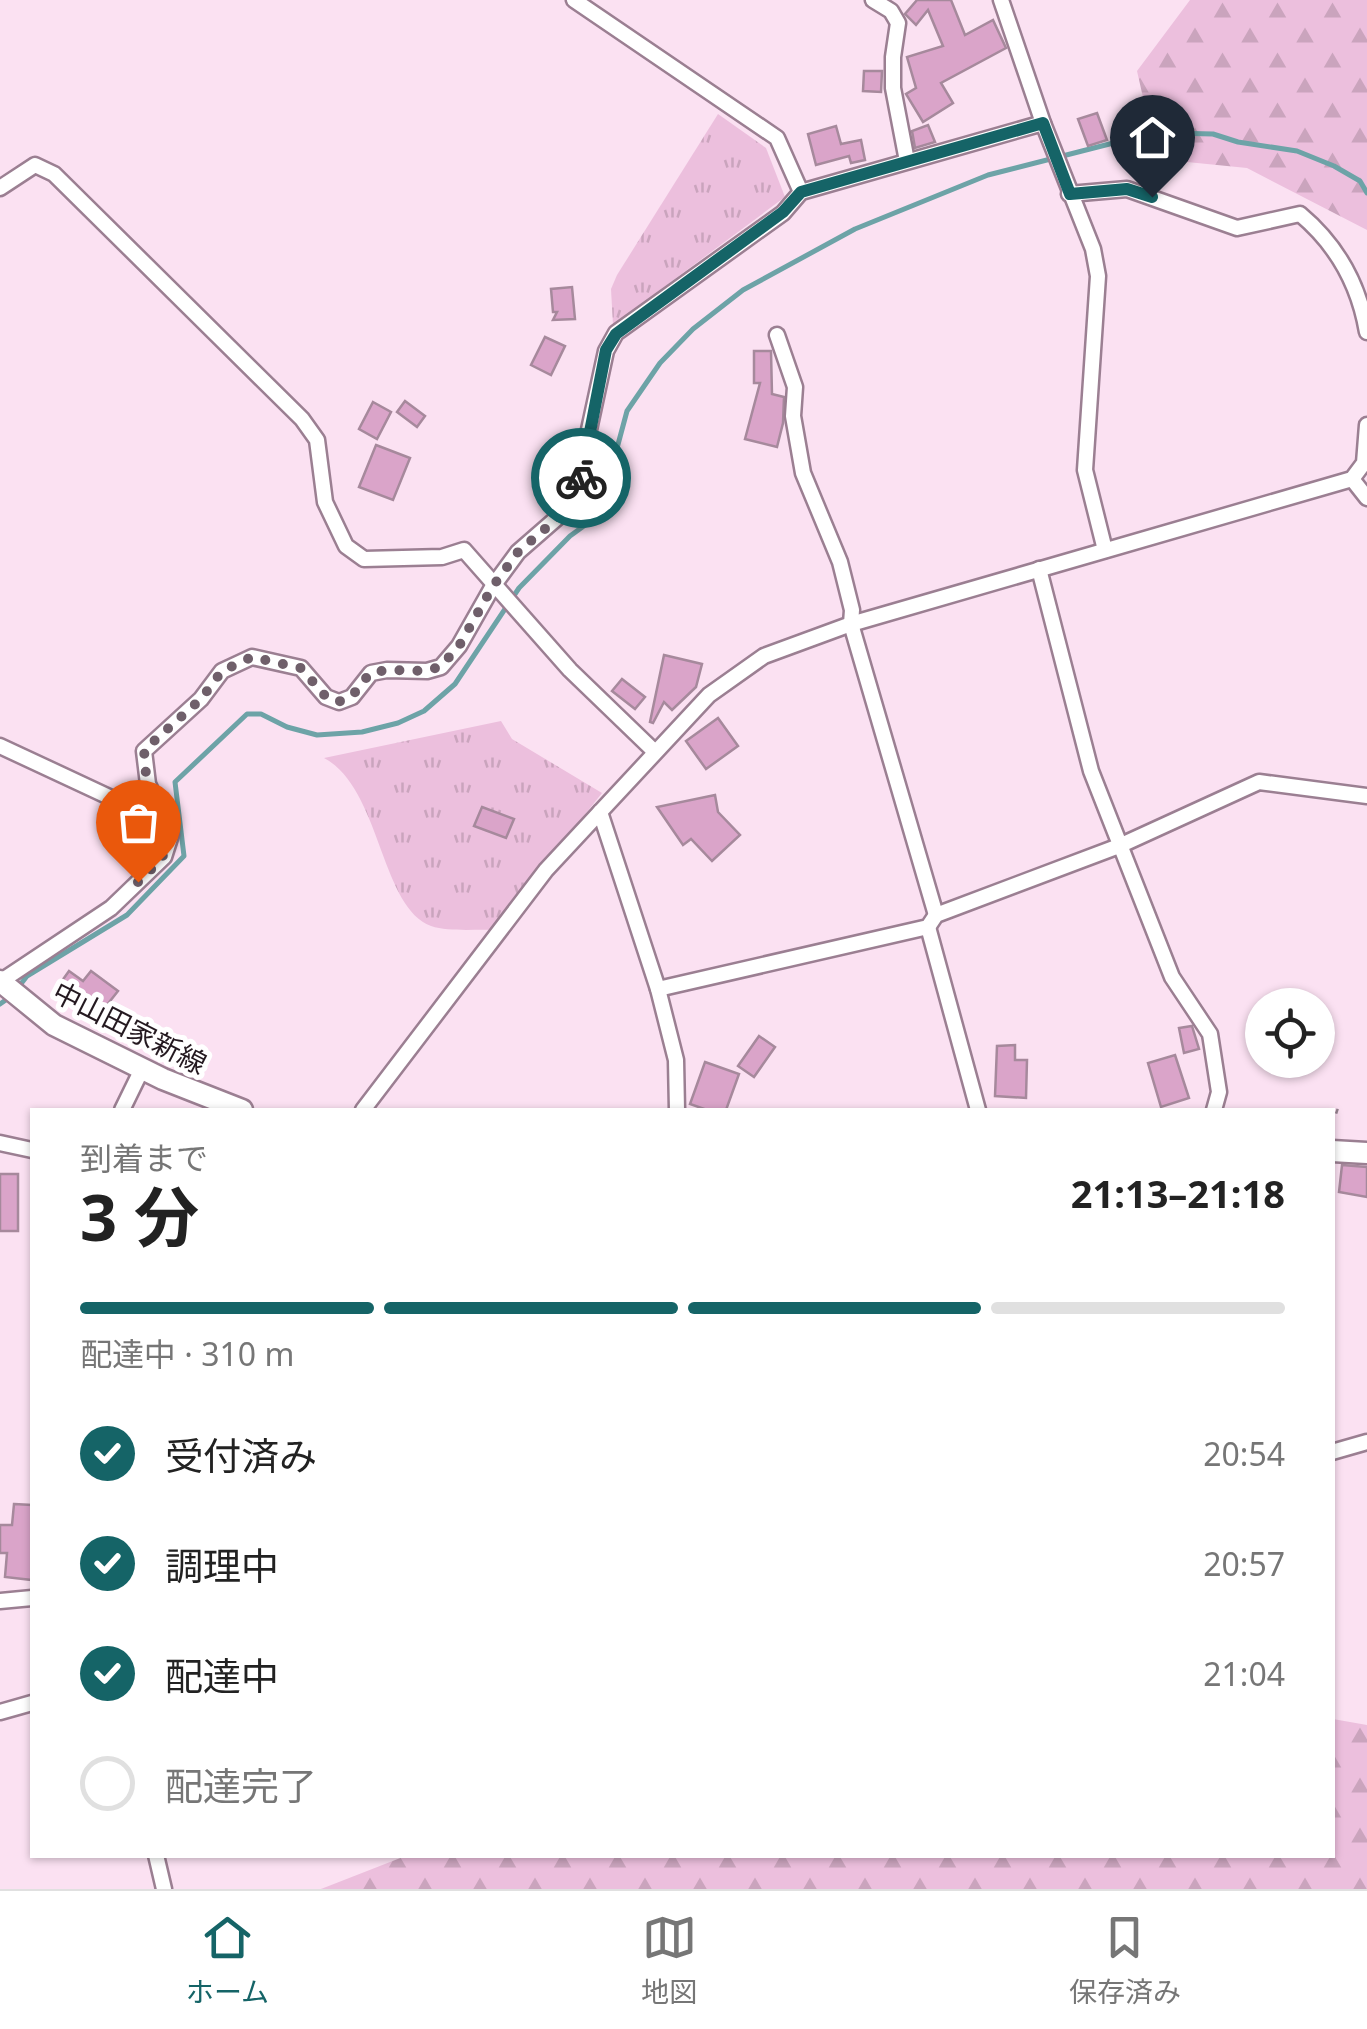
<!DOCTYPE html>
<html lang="ja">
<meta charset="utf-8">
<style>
:root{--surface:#fff;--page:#f2f2f2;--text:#222;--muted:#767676;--line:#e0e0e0;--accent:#156467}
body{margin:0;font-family:"Noto Sans","Noto Sans JP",sans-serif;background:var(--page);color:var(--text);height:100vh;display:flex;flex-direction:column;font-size:38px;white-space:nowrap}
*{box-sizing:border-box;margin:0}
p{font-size:32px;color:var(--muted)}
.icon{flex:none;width:55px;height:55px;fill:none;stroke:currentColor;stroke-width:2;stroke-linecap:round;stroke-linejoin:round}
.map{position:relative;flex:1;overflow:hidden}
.details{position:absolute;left:30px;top:1108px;width:1305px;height:750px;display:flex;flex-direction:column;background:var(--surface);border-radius:0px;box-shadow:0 2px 8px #0004}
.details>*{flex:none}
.tools{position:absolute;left:1245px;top:988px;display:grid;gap:20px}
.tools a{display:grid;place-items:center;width:90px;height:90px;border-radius:50%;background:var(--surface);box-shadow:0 2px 8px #0004;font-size:50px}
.pin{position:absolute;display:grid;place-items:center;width:85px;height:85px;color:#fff;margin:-102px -42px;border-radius:50% 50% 50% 0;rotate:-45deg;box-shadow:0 0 10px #0007}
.pin .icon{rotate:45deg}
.courier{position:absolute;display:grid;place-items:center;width:100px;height:100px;margin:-50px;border:8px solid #156467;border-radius:50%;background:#fff;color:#222;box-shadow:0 2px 12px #0007}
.head em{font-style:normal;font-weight:700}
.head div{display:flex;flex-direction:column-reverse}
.head{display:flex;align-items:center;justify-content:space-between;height:170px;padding:0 50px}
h1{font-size:65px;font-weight:700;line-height:75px}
.bar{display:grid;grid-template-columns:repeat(4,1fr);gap:15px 10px;align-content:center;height:120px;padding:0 50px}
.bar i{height:12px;border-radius:8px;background:var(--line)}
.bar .selected{background:var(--accent)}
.bar p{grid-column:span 4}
ol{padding:0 50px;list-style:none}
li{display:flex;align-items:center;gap:30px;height:110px}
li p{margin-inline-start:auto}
li .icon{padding:10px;border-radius:50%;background:var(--accent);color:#fff;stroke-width:4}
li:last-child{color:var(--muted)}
li i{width:55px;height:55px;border:5px solid var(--line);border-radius:50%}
.dock{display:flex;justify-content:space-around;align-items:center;height:140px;border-top:2px solid var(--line);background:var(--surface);font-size:28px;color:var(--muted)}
.dock a{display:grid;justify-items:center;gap:5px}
.dock .selected{color:var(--accent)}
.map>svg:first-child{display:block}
.grass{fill:url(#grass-tufts)}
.forest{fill:url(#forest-firs)}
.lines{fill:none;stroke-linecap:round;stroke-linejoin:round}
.stream{stroke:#6da3a7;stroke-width:5}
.building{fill:#daa4c9;stroke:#a6899c;stroke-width:2.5}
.street-casing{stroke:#9b7f92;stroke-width:19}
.secondary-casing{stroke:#9b7f92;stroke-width:25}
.path{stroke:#93818d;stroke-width:2.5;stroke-dasharray:5 8;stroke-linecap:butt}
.street{stroke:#fff;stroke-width:14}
.secondary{stroke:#fff;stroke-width:20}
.done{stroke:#6f5f6a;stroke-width:10;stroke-dasharray:0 18}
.route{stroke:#156467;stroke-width:12}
.labels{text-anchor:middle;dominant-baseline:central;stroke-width:10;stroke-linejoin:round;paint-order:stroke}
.street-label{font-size:28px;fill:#241920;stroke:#fff}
</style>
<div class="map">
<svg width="1367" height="1889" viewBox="0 0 1367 1889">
<defs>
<pattern id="grass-tufts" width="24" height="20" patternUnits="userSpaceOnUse" patternTransform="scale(2.5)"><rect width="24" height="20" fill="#ecbfdd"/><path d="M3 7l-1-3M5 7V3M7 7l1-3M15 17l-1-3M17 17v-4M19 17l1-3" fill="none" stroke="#caa4bd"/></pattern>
<pattern id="forest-firs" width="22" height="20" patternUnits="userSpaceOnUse" patternTransform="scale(2.5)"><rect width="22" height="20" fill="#ecbfdd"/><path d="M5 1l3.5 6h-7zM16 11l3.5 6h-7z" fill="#caa4bd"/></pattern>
</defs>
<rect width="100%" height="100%" fill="#fbe1f2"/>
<!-- grass -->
<g class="grass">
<path d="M718,114L766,148L785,197L613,325L611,289L617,275Z"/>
<path d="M501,721L512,739L602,793L494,930C475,929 449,932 431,926C380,907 381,788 324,758Z"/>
</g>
<!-- forest -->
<g class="forest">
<path d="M1190,0H1367V230L1247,168L1157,159L1137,71Z"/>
<path d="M1333,1719L1367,1725V1889H321L408,1855H1332Z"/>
</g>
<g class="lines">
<!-- stream -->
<g class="stream">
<path d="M17,989L27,976L127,915L184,856L175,782L247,714H261L287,727L317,735L362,732L398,723L424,711L455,684L519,588L570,536L599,515L627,411L660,363L693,329L743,290L855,229L988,175L1129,139L1172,133L1213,134L1238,142L1297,151L1334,166L1360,181L1367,193"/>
<path d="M0,1004L10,997"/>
</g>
</g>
<!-- building -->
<g class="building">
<path d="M917,0H951L965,35L993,20L1006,48L941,83L953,103L923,122L906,94L916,88L907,57L943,46L928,10L916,25L905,14Z"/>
<path d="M864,71H882L881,92L863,91Z"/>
<path d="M1097,113L1107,140L1088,146L1078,119Z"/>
<path d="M928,125L935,142L915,148L912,131Z"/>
<path d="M836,126L841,144L861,140L865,160L851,163L849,156L816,165L808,134Z"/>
<path d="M572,287L575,319L553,320L557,312H553L551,289Z"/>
<path d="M545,337L565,346L551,375L531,365Z"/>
<path d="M754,351H771L772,394L784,397L783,423L777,447L745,439L760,383H754Z"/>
<path d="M405,401L425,416L417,427L397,412Z"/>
<path d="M373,402L391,412L377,439L359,429Z"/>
<path d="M376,445L410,458L393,500L359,487Z"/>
<path d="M664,655L702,664L696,687L672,710L664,702L653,723L650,722Z"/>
<path d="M622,679L645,697L635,709L612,691Z"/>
<path d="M718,718L738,746L706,769L686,741Z"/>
<path d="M715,795L718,812L740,835L712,861L691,839L683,845L657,807Z"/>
<path d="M482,807L514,819L506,838L474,826Z"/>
<path d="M69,971L83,981L91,971L118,991L99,1015L59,985Z"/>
<path d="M1192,1026L1199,1049L1184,1053L1179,1028Z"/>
<path d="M759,1036L775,1047L754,1077L738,1066Z"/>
<path d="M1015,1045V1060H1027L1026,1098L995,1096L997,1046Z"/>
<path d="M1175,1055L1189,1098L1161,1107L1148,1063Z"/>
<path d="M705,1062L739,1074L726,1110H707L690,1104Z"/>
<path d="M1342,1165L1367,1167V1197L1339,1192Z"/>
<rect x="0" y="1174" width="18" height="57"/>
<path d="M14,1504L32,1505V1580L5,1577L7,1553H0V1525H12Z"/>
</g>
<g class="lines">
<defs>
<g id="street">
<path d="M574,0L777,138L801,192"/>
<path d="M873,0L891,11L898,23L893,57V88L907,161"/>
<path d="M1001,0L1043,123L1093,249L1098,276L1085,470L1105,550"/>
<path d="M0,188L35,165L54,174L302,419L317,440L325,502L346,546L364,559L442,557L464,550L570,670L655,752"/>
<path d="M1069,194L1127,189L1237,228L1300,214C1337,245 1359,285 1367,332"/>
<path d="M777,335L795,387L793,416L803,473L840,562L852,610L851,624L936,915"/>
<path d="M1352,479L1367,498"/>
<path d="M1039,569L1091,771L1172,977L1210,1034L1219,1092L1214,1110"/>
<path d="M0,746L152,817L164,818"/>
<path d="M600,812L658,989L676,1060L677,1110"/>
<path d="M928,927L978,1110"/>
<path d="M0,982L111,908L164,857L171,835L148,784L144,751L201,699L222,671L252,657L301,668L326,697L339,702L352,697L371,673L387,670L427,671L441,667L459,646L493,586L518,552L573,504L606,351L616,333L783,213L801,192L1043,123"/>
<path d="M658,989L928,927L936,915L1119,846L1259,782L1367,796"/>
<path d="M122,1110L142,1069"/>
<path d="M363,1110L546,870L709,695L764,656L851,624L1352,479L1364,463L1367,425"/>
<path d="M0,1143L32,1150"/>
<path d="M1332,1452L1367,1442"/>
<path d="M0,1601L32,1598"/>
<path d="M0,1712L32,1703"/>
<path d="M156,1855L164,1889"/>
</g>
<g id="secondary">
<path d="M0,981L54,1025L163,1079L242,1110"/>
<path d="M1332,1151L1367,1153"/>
</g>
</defs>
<!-- street casing -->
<use href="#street" class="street-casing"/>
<!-- secondary casing -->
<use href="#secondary" class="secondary-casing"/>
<!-- path -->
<path class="path" d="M1332,1126L1339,1105"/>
<!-- street -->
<use href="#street" class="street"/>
<!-- secondary -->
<use href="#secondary" class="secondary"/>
</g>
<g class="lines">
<!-- done -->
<path class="done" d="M138,882C190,834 165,839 148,783C145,773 145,761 144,750L201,699L222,671L252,657L301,668L326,697L338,702L352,696L370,673L387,670L427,671L441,666L459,646L493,586L518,552L574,504L581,478"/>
<!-- route -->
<path class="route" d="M581,478L606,350L616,334L783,212L801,192L1043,123L1070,194L1127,189L1152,197"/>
</g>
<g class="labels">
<!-- street labels -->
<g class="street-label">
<text transform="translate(130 1027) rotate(27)">中山田家新線</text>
</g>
</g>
</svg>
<div class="tools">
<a><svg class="icon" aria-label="locate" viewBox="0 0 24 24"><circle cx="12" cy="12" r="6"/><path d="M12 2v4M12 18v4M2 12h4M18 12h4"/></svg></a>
</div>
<div class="pin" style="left:138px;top:882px;background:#ea580c"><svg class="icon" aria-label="bag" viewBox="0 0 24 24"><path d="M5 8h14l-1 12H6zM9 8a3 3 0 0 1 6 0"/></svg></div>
<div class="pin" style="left:1152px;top:197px;background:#1f2937"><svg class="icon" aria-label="home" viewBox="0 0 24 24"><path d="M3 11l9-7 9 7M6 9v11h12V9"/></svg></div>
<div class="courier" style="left:581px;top:478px"><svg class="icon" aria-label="bike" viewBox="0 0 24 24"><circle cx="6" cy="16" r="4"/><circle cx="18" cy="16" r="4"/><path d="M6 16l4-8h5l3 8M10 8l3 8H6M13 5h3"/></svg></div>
<section class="details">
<div class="head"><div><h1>3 分</h1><p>到着まで</p></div><em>21:13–21:18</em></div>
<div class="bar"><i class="selected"></i><i class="selected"></i><i class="selected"></i><i></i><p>配達中 · 310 m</p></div>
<ol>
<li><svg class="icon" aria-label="check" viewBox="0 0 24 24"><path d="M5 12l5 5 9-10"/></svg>受付済み<p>20:54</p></li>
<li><svg class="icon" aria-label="check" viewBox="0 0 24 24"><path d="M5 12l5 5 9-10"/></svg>調理中<p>20:57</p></li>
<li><svg class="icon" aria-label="check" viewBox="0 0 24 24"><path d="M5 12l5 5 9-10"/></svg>配達中<p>21:04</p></li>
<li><i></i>配達完了</li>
</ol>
</section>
</div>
<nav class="dock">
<a class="selected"><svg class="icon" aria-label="home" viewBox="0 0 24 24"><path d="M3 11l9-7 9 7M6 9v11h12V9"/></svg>ホーム</a>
<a><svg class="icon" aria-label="map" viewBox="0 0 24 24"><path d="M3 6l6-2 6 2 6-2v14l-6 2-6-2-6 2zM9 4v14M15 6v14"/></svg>地図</a>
<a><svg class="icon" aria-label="saved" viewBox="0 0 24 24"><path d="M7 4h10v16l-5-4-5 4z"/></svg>保存済み</a>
</nav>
